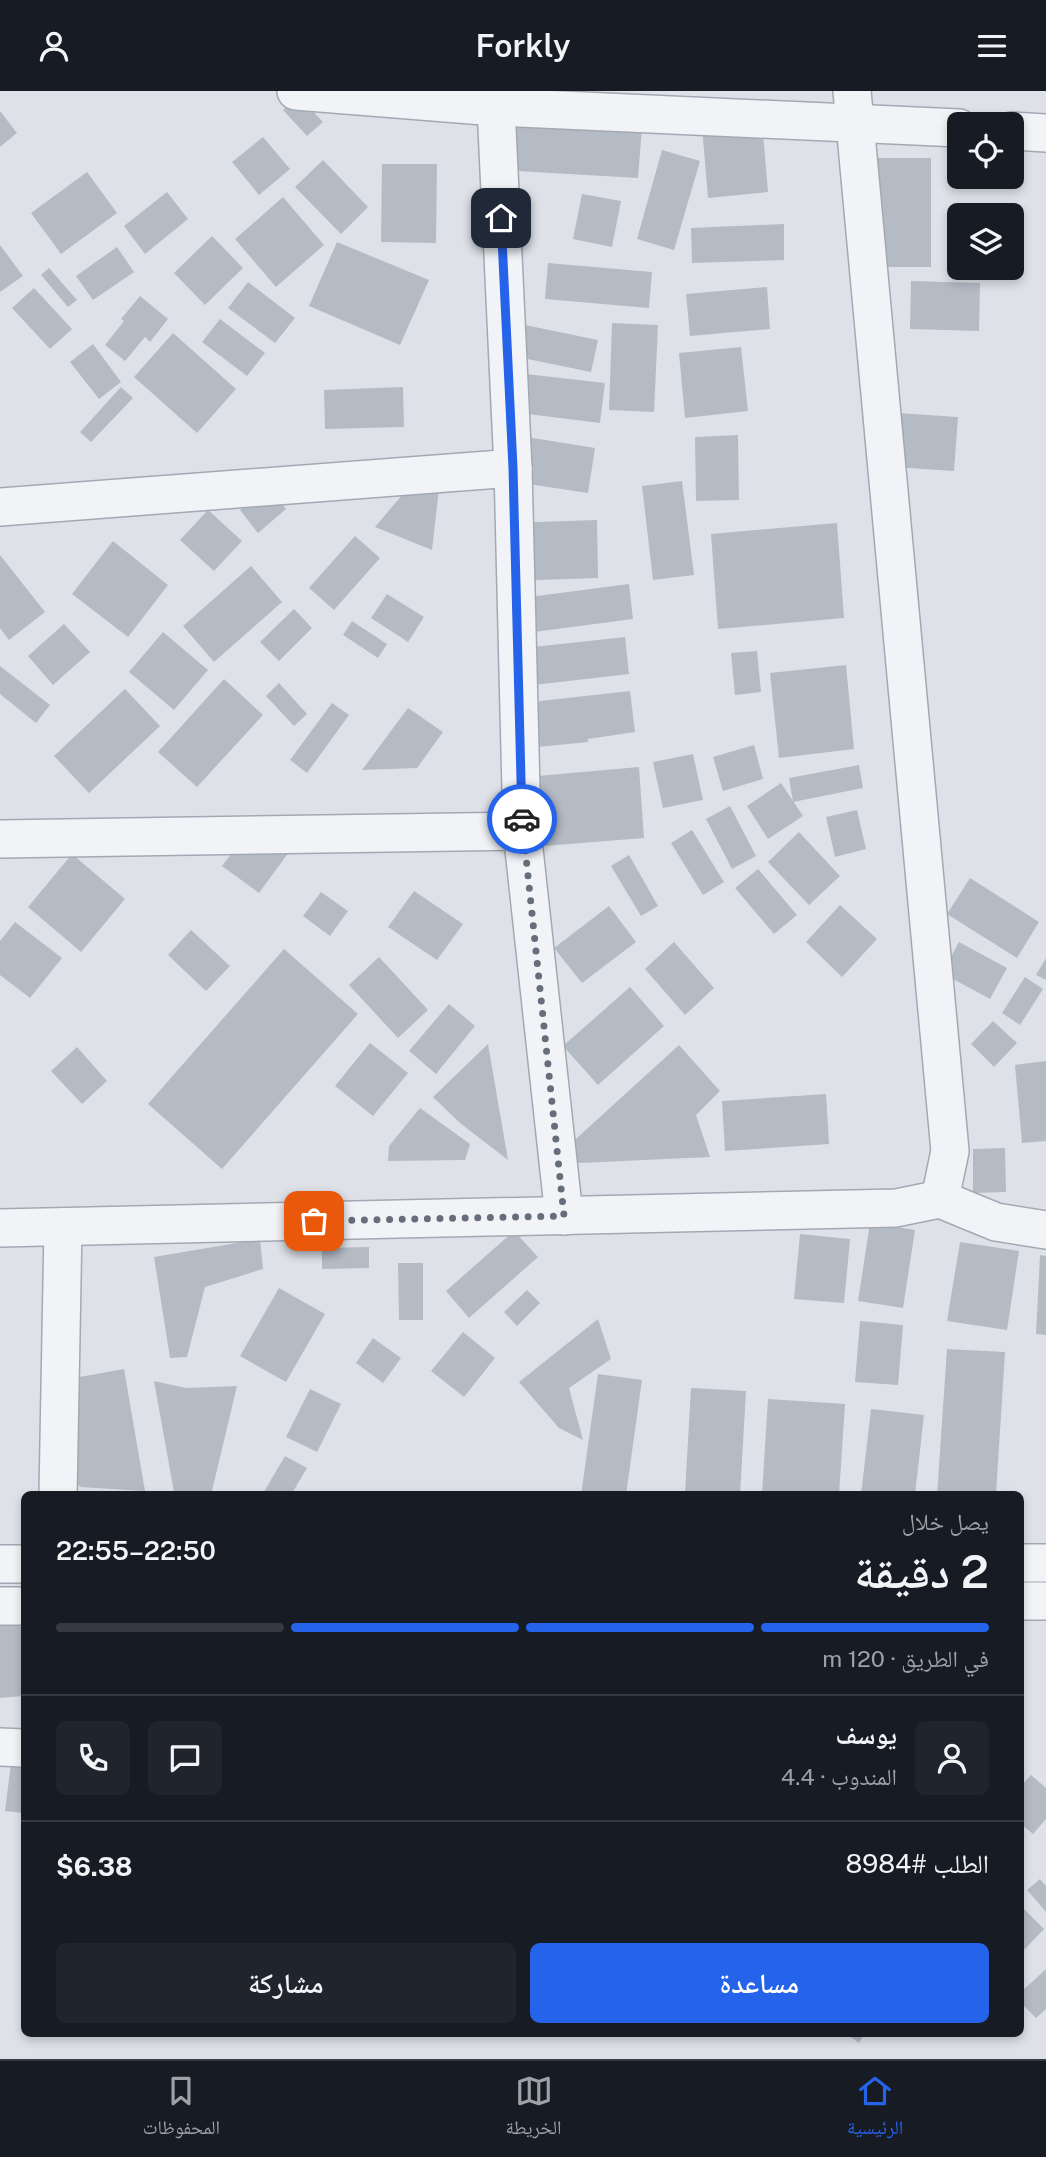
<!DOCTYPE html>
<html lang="ar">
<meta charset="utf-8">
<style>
:root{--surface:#171b24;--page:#20242c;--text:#f1f3f6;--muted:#9ea1a6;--line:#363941;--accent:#2563eb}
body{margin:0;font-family:"Public Sans","Noto Naskh Arabic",sans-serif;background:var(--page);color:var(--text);direction:rtl;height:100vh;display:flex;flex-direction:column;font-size:26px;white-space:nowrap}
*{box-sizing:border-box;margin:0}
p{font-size:23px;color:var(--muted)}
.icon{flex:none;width:38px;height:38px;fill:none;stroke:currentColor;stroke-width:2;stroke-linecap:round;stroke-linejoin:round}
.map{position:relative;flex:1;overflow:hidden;direction:ltr}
.details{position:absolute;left:21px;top:1400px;width:1003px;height:546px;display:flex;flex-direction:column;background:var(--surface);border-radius:10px;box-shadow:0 4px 10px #0003;direction:rtl}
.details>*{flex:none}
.tools{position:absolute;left:947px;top:21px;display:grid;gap:14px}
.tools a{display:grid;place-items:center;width:77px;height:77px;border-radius:10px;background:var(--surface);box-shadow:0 4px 10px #0003;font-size:35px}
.pin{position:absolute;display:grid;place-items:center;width:60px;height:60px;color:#fff;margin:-30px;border-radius:14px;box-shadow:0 4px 10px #0006}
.courier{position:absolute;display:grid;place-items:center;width:70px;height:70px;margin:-35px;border:5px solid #2563eb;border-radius:50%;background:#fff;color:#222;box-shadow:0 2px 9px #0007}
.overview em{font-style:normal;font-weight:600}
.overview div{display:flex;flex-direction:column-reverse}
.overview{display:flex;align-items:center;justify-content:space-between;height:119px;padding:0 35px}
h1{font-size:46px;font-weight:600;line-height:52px}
.bar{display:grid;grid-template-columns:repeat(4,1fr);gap:10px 7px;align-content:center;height:84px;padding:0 35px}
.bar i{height:9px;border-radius:5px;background:var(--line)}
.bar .active{background:var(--accent)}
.bar p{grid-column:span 4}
.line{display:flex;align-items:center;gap:18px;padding:0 35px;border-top:2px solid var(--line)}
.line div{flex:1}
.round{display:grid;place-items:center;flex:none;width:74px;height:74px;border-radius:10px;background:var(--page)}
.action{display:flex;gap:14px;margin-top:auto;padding:14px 35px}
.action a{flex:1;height:80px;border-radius:10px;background:var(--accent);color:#fff;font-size:28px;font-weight:600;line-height:80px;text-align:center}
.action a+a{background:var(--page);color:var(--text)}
header{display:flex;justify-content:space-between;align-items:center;height:91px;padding:0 35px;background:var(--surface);font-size:32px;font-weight:600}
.menu{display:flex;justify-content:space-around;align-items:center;height:98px;border-top:2px solid var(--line);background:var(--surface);font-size:19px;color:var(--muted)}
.menu a{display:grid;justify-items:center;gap:4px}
.menu .active{color:var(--accent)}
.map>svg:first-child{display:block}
.building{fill:#b5bbc5}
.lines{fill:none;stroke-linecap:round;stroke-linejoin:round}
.street-casing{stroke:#a3a9b2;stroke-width:40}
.street{stroke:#f1f3f7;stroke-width:37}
.done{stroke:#676e7b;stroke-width:7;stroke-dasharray:0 12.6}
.route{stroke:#2563eb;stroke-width:9}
</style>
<header><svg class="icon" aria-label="menu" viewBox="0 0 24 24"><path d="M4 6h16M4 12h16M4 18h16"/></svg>Forkly<svg class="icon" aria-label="person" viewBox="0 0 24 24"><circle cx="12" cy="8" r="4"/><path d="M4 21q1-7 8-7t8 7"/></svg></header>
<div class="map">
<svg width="1046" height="1968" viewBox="0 0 1046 1968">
<rect width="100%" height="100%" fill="#dee2e8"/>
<!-- building -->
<g class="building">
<path d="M298,5L323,31L307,45L283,19Z"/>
<path d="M0,20L17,42L0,56Z"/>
<path d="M501,28L642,37L638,87L498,79Z"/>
<path d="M762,30L768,101L708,107L702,36Z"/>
<path d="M263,46L290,78L259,104L232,71Z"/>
<path d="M662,59L700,70L674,159L637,148Z"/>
<rect x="873" y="67" width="58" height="109"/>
<path d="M323,69L368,116L341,143L295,96Z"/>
<path d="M382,73H437L436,152L381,151Z"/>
<path d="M87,81L117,122L61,163L31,122Z"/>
<path d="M167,101L188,128L145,163L124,135Z"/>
<path d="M582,103L621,110L612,156L573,148Z"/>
<path d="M283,106L324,154L276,196L235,148Z"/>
<path d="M949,117L980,118V124H959V170H947Z"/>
<path d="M784,133V169L692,172L691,137Z"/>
<path d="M212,145L243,177L205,214L174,182Z"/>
<path d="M337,151L429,189L400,254L309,215Z"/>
<path d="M0,154L23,185L0,201Z"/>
<path d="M117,156L134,181L93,209L76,185Z"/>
<path d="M548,172L652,181L649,217L545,208Z"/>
<path d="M49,177L77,209L68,216L41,184Z"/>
<path d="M911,190L980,192L979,240L910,238Z"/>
<path d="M248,191L295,227L275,252L228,217Z"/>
<path d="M767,196L770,238L690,245L686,203Z"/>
<path d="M34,197L72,238L50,258L12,217Z"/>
<path d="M140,205L168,228L150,251L145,246L125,270L105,254L124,230L121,228Z"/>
<path d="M220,228L265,262L247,285L202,251Z"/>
<path d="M612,232L658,234L654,321L609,319Z"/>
<path d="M520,233L598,249L591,281L513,265Z"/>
<path d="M173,242L236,298L197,342L134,286Z"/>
<path d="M93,253L121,291L99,308L70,271Z"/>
<path d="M741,256L748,320L685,327L679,262Z"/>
<path d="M500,280L605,292L600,332L495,319Z"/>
<path d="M121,296L133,307L91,351L80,341Z"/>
<path d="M403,296L404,336L325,338L324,299Z"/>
<path d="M898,322L958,326L954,380L893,376Z"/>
<path d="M495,341L595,357L588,402L489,387Z"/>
<path d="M738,344L739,409L696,410L695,346Z"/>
<path d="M424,378L439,398L432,459L375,436Z"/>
<path d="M682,390L694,484L653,489L642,395Z"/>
<path d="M268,396L286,418L258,442L240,419Z"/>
<path d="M208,419L242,450L214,480L180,449Z"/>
<path d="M597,429L598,487L507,490L505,432Z"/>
<path d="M837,432L844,527L718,538L711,443Z"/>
<path d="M355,445L380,467L334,519L309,497Z"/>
<path d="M113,450L168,494L128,546L72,503Z"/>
<path d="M0,464L45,521L9,549L0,537Z"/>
<path d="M251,475L282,511L214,571L183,535Z"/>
<path d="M629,493L633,528L511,544L507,509Z"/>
<path d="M387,503L424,526L408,551L371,527Z"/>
<path d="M294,518L312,537L279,570L260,551Z"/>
<path d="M352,530L387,553L378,567L343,544Z"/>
<path d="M64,533L90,561L53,594L28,565Z"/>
<path d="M163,541L208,579L174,619L129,581Z"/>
<path d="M625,546L629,583L508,597L505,559Z"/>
<path d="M757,560L761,601L735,604L731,562Z"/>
<path d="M846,574L854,658L779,667L770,582Z"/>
<path d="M0,575L50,614L36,632L0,603Z"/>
<path d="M224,588L263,624L197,696L158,661Z"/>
<path d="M279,592L307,623L294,635L266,605Z"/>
<path d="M125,598L160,635L89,702L54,665Z"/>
<path d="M630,600L635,641L588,648V651L517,658L513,613Z"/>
<path d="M332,612L349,624L307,682L290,669Z"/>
<path d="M408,617L443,641L417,677L362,679Z"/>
<path d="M754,654L763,688L723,700L713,666Z"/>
<path d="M693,663L703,709L663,717L653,671Z"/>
<path d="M859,674L863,697L793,711L789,687Z"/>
<path d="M639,676L644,747L531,756L526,686Z"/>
<path d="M781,692L803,725L768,748L747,715Z"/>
<path d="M730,715L756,765L732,778L706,728Z"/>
<path d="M857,719L866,758L835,766L826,726Z"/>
<path d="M256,730L292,757L259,802L222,775Z"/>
<path d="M692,739L724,791L703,804L671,752Z"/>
<path d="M799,741L840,785L809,814L768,771Z"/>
<path d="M72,763L125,808L81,861L28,816Z"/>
<path d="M629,764L658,815L641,825L611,775Z"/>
<path d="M758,778L797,824L774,843L735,797Z"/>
<path d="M970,787L1039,831L1017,867L947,823Z"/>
<path d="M414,800L463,833L437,869L388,836Z"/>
<path d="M321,801L348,820L330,845L303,825Z"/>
<path d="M840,814L877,848L842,886L806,851Z"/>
<path d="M609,815L636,851L582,892L554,857Z"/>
<path d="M15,831L62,867L30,907L0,884V850Z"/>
<path d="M191,839L230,875L206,900L168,864Z"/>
<path d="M674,851L714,897L685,924L645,878Z"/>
<path d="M959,851L1007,877L990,908L942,882Z"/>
<path d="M284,858L358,923L222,1078L148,1013Z"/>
<path d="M379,866L428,919L398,947L349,894Z"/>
<path d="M1046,867V889L1036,884Z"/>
<path d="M1025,886L1043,898L1020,934L1002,922Z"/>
<path d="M630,896L664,935L598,994L563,955Z"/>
<path d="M449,913L475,935L436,983L409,960Z"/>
<path d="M993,930L1017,952L994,976L971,953Z"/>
<path d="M370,952L408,982L373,1025L335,995Z"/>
<path d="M488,953L508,1069L460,1032L433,1006Z"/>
<path d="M679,954L720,1000L696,1024L710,1066L579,1072L566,1057Z"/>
<path d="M77,956L107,990L82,1013L51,980Z"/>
<path d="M1046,970V1050L1022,1052L1015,974Z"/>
<path d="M826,1003L829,1053L725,1060L722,1010Z"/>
<path d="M420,1017L470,1053L465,1069L388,1070L389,1055Z"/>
<path d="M1005,1057L1006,1101L973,1102V1058Z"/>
<path d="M870,1132L915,1139L903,1217L858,1210Z"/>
<path d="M514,1140L538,1166L469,1227L446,1200Z"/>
<path d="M800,1143L850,1148L844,1212L794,1208Z"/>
<path d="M260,1148L263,1178L205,1196L187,1266L170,1267L154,1166Z"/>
<path d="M960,1151L1019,1160L1007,1239L947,1230Z"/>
<path d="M369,1156V1177L322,1178V1157Z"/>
<path d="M1040,1164L1046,1165V1244L1036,1243Z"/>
<path d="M398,1172H423V1229H399Z"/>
<path d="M279,1197L325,1223L286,1291L240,1265Z"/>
<path d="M527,1199L540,1212L517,1235L504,1221Z"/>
<path d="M598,1228L611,1268L569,1297L583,1349L559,1337L519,1291Z"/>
<path d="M860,1230L903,1234L898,1294L855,1291Z"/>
<path d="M463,1241L495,1267L464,1306L431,1280Z"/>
<path d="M373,1247L401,1267L383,1292L356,1272Z"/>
<path d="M947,1258L1005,1261L996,1404H937Z"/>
<path d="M124,1278L145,1400L80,1396L56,1368L46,1292Z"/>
<path d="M598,1283L642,1289L626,1404H581Z"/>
<path d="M154,1290L186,1297L237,1295L211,1404L174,1401Z"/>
<path d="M691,1297L746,1300L740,1404L685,1402Z"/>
<path d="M310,1298L341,1313L317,1361L286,1346Z"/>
<path d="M768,1308L845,1313L839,1404L762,1403Z"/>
<path d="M871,1318L924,1324L915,1404H861Z"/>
<path d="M285,1365L307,1377L291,1404H262Z"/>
<path d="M24,1519V1605L0,1607V1521Z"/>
<path d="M12,1664L24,1665V1722L5,1720Z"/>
<path d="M1031,1684L1046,1697V1728L1033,1743L1020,1732V1696Z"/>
<path d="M1040,1788L1046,1795V1821L1027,1799Z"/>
<path d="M1020,1814L1044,1838L1025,1858L1020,1854Z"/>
<path d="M1046,1878V1918L1036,1927L1020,1911V1902Z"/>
<path d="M845,1942H865L859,1952Z"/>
</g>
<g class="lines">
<defs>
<g id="street">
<path d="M296,0L496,16L959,37"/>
<path d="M852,0L950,1060L940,1108"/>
<path d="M496,16L513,377L522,740L564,1125"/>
<path d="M1012,40L1046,42"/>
<path d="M0,416L513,377"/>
<path d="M0,748L522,740"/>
<path d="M0,1137L896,1117L940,1108L996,1131L1046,1139"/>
<path d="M58,1404L63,1136"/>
<path d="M1020,1472H1046"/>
<path d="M0,1473H24"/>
<path d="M1020,1510H1046"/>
<path d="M0,1515H24"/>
<path d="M0,1656L24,1657"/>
</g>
</defs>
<!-- street casing -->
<use href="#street" class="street-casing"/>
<!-- street -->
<use href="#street" class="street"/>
</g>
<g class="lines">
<!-- done -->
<path class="done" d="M314,1130L564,1125L522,728"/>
<!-- route -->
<path class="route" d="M501,127L513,377L522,728"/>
</g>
</svg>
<div class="tools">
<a><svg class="icon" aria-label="locate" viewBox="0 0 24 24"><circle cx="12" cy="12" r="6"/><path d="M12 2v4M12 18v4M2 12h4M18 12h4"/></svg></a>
<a><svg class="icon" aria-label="layers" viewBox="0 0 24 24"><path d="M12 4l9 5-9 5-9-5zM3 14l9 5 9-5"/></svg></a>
</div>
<div class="pin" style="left:314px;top:1130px;background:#ea580c"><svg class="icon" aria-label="bag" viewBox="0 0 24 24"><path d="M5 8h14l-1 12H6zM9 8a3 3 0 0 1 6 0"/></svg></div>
<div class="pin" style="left:501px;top:127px;background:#1f2937"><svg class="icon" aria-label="home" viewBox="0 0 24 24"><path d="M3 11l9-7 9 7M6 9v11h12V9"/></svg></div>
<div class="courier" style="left:522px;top:728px"><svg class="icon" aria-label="car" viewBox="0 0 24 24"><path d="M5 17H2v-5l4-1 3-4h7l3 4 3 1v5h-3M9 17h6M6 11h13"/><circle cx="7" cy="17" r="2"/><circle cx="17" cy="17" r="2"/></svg></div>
<section class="details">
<div class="overview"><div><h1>2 دقيقة</h1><p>يصل خلال</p></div><em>22:50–22:55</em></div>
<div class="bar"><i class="active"></i><i class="active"></i><i class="active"></i><i></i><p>في الطريق · 120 m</p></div>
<div class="line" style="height:126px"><a class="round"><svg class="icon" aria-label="person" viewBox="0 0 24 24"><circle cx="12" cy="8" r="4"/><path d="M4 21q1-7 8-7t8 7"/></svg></a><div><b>يوسف</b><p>المندوب · 4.4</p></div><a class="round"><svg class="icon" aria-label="chat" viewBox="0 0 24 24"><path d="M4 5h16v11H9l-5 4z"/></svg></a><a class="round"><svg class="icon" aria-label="phone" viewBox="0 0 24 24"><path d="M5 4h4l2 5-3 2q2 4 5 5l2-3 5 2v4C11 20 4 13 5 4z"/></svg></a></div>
<div class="line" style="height:91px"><div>الطلب #8984</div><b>$6.38</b></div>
<div class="action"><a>مساعدة</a><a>مشاركة</a></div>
</section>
</div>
<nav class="menu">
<a class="active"><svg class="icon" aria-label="home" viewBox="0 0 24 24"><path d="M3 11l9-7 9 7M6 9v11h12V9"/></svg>الرئيسية</a>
<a><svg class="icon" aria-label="map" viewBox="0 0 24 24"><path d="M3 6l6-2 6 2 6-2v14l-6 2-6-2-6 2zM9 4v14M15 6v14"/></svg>الخريطة</a>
<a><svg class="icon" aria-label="saved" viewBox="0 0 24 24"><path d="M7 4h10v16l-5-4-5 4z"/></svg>المحفوظات</a>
</nav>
